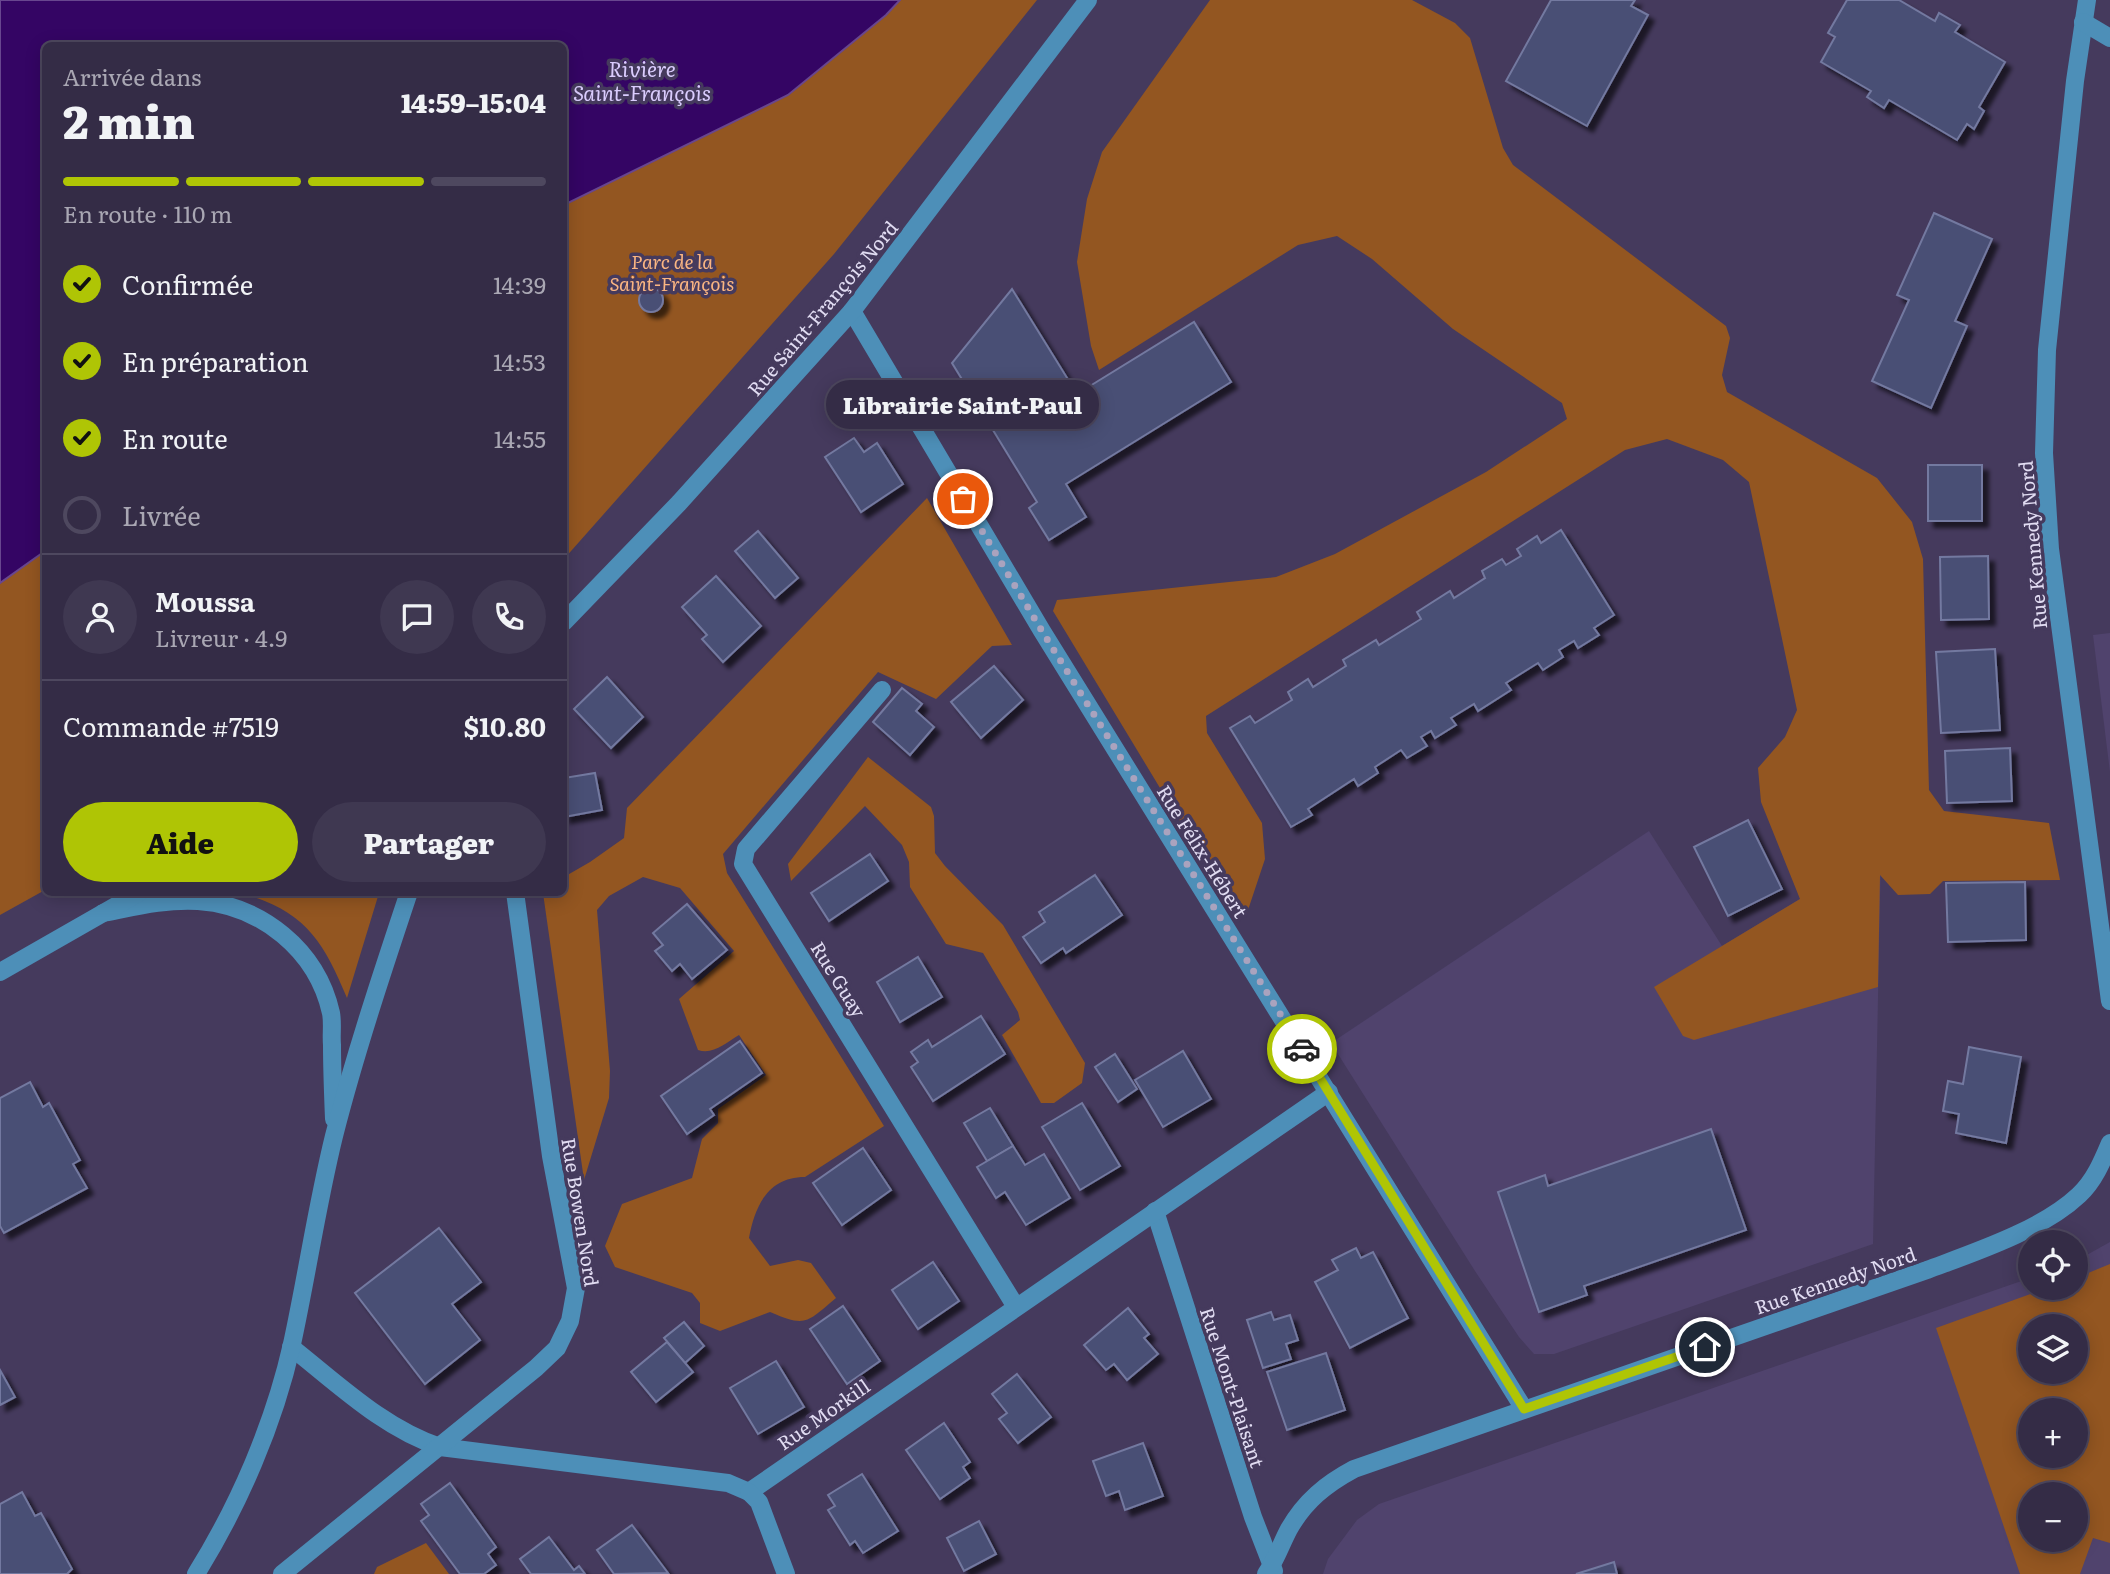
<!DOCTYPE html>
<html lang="fr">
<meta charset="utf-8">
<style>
:root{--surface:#342c46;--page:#3f3851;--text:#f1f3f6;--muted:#a9a7b3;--line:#4e485f;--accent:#afc505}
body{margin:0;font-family:Literata,serif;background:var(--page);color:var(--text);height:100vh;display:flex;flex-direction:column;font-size:26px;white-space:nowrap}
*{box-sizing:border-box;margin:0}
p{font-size:23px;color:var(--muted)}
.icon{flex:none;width:38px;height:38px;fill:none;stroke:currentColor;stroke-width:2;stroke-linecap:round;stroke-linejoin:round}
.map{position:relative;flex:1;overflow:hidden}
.details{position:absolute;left:42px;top:42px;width:525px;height:854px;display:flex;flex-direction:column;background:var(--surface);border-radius:10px;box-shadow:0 4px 18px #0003,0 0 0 2px var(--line)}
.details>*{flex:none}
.tools{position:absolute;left:2018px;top:1230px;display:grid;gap:14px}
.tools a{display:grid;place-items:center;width:70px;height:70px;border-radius:50%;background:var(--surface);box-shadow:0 4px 18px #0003,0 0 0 2px var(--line);font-size:35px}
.pin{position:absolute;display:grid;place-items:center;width:60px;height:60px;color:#fff;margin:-30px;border:4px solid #fff;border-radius:50%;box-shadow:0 2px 7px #0007}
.courier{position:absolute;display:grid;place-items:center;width:70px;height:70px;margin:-35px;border:5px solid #afc505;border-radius:50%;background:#fff;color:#222;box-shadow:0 2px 9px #0007}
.bubble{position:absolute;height:49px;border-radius:24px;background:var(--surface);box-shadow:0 4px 18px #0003,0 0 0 2px var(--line);font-size:23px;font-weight:800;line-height:49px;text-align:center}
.headline em{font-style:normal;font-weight:800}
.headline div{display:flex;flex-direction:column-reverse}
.headline{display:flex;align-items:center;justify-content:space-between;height:119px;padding:0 21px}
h1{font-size:46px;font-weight:800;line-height:52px}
.bar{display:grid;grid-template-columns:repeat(4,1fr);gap:10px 7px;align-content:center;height:84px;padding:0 21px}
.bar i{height:9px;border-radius:5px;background:var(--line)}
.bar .selected{background:var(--accent)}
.bar p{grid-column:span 4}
.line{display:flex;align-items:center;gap:18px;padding:0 21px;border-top:2px solid var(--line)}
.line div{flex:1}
.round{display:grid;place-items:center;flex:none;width:74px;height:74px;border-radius:37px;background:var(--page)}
ol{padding:0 21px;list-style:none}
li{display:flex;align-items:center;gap:21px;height:77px}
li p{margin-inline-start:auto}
li .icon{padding:7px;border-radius:50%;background:var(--accent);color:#111;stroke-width:4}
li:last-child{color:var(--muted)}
li i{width:38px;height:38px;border:4px solid var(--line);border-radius:50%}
.cta{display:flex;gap:14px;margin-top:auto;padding:14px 21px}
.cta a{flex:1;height:80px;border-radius:42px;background:var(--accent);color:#111;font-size:28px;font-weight:800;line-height:80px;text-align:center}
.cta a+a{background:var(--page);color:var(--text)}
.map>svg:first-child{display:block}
.built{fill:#50436d;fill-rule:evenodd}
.green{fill:#935621;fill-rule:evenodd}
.water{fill:#340564;stroke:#68468f;stroke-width:2}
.building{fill:#4a4f74;stroke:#7379a0;stroke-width:2;filter:url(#shadow)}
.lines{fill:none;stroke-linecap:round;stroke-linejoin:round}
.minor{stroke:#4d8fb8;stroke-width:18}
.done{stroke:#aaa3be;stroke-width:7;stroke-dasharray:0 12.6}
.route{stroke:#afc505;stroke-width:9}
.labels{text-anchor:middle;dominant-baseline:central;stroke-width:7;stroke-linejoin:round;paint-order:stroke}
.park-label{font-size:19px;font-style:italic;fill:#fab582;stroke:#453a5d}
.street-label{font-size:19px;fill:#e1dcf2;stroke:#453a5d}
.water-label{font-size:21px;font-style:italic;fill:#daccfe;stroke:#453a5d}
</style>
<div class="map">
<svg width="2110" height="1574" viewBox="0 0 2110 1574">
<defs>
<filter id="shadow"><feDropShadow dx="6" dy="6" stdDeviation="2" flood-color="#0009"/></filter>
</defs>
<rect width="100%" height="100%" fill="#453a5d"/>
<!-- built -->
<g class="built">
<path d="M2110,633V772L2093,635Z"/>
<path d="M1649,831L1722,946L1881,850L1873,1244L1554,1354H1534L1519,1337L1475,1271L1331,1043Z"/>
<path d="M2110,1242V1574H1323L1328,1559L1357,1520L1379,1504L2030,1278V1288H2076V1261ZM2030,1326H2076V1372H2030ZM2030,1410H2076V1456H2030ZM2030,1494H2076V1540H2030Z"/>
</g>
<!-- green -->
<g class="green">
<path d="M900,0H1037L834,254L564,559V205L788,95L886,15Z"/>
<path d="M1210,0H1412L1455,23L1470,38L1503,148L1513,165L1726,326L1730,338L1722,375L1727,392L1877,478L1912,522L1923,559L1929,790L1944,811L2049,823L2060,880L1943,881L1930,894L1898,895L1880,875L1878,987L1694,1040L1683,1036L1654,987L1800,899L1761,802L1758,768L1785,737L1797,710L1749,482L1723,460L1667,439L1625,450L1206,716L1207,733L1262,823L1265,859L1246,916L1238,917L1053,611L1057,600L1276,577L1335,554L1486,472L1567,419L1562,403L1453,329L1372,259L1337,236L1298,245L1099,370L1091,346L1077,262L1087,199L1102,152Z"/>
<path d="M927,498L1012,645L992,646L936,699L878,672L723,854L727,873L884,1126L805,1177C768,1177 755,1206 749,1238L770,1266L798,1260L811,1263L836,1298C807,1322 807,1328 770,1312L720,1331L700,1323V1303L692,1293L615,1267L605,1246L622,1204L692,1178L702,1139L718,1123V1109L766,1075L739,1035C726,1043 713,1055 698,1050L679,999L734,951L680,888L643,877L609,896L597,910L610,1071L609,1098L584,1180L543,893L564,892V877L590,862L624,838L627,808Z"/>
<path d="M45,551V890L0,915V583Z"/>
<path d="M868,757L931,807L934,816L935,853L945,866L1003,925L1085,1063L1082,1083L1054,1103H1041L1002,1035L1020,1020L1018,1012L983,953L946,944L910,887L909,862L902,845L865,806L791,881L788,864Z"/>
<path d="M241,893H379L347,998C323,940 304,910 241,893Z"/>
<path d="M2110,1264V1543L2093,1538L2080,1574H2020L1936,1328L2047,1288H2076V1278ZM2030,1326H2076V1372H2030ZM2030,1410H2076V1456H2030ZM2030,1494H2076V1540H2030Z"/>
<path d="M426,1543L449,1574H374L377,1567Z"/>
</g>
<!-- water -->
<path class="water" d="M0,0H900L886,15L788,95L564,205V46H46L45,551L0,583Z"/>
<!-- building -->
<g class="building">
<path d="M1551,0H1635L1631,6L1648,15L1587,126L1506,81Z"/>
<path d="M1847,0H1899L1935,21L1939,13L1960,25L1955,32L2005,62L1979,107L1984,111L1974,129L1967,124L1957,140L1889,100L1884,108L1867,97L1871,91L1821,62L1835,37L1828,33Z"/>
<path d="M1934,213L1992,239L1955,321L1967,326L1931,408L1872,381L1909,300L1897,295Z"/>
<circle cx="651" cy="300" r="12"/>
<path d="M1012,289L1077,394L1194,322L1231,382L1066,484L1086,517L1049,540L1029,508L1037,502L952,363Z"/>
<path d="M854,438L864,452L877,443L903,484L861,512L825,457Z"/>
<rect x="1928" y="465" width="54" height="56"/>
<path d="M1561,530L1614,615L1594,628L1599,635L1578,648L1574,641L1559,650L1563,657L1543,670L1538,663L1506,683L1511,690L1478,711L1474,704L1451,718L1456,725L1435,738L1431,731L1421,737L1427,746L1407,758L1401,750L1375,767L1378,773L1358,786L1354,779L1308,809L1312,815L1291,827L1230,728L1250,716L1255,723L1292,700L1288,692L1308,679L1313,687L1346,666L1343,660L1376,640L1379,645L1421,619L1417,612L1450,591L1454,598L1485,578L1482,571L1502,559L1506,565L1521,556L1517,549L1537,536L1541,543Z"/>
<path d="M758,531L798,578L775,598L735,551Z"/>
<path d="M1988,556L1989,619L1941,620L1940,557Z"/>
<path d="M716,576L761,626L723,662L702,639L707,635L682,607Z"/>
<path d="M1995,649L2000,730L1941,733L1936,652Z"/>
<path d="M994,666L1023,700L981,738L951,702Z"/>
<path d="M607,677L643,717L611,748L574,709Z"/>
<path d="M902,688L922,704L916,711L934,727L910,755L873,722Z"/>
<path d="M2010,748L2012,801L1947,803L1945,751Z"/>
<path d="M595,773L602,810L564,817V778Z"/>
<path d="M1748,820L1782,889L1728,916L1694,847Z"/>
<path d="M870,854L888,881L829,921L811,893Z"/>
<path d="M1095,875L1122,915L1066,953L1063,948L1041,963L1023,937L1045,922L1039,912Z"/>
<path d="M2025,882L2026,940L1948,942L1946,883Z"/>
<path d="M687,904L727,950L692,979L680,964L672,971L655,951L663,945L653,933Z"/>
<path d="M918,957L942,997L900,1022L877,982Z"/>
<path d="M981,1016L1005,1054L933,1101L911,1067L918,1062L911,1052L928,1040L932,1047Z"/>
<path d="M740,1041L762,1073L710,1109L714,1115L687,1134L661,1096Z"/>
<path d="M1969,1047L2021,1057L2006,1143L1956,1133L1959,1114L1943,1111L1948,1081L1963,1084Z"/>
<path d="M1183,1051L1211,1099L1163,1127L1135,1080Z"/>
<path d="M1115,1054L1137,1089L1118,1102L1095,1067Z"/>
<path d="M30,1082L43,1107L49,1103L80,1160L73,1164L87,1188L4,1233L0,1226V1098Z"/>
<path d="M1082,1103L1120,1166L1080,1190L1042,1127Z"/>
<path d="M990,1108L1013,1146L987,1161L964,1123Z"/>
<path d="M1711,1129L1746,1230L1584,1286L1587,1295L1539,1312L1498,1192L1545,1175L1548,1186Z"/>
<path d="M1013,1146L1025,1165L1044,1154L1070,1198L1026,1225L1005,1192L996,1198L977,1167Z"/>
<path d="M863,1148L891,1190L842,1225L813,1183Z"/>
<path d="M439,1228L481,1282L452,1304L480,1340L425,1384L355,1293Z"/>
<path d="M1356,1248L1361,1258L1373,1252L1408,1318L1350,1348L1315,1282L1338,1270L1332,1260Z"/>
<path d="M933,1262L959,1301L918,1329L892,1290Z"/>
<path d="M843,1306L880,1361L847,1384L810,1329Z"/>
<path d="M1128,1308L1149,1334L1144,1338L1158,1354L1127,1380L1114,1364L1106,1370L1084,1345Z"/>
<path d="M1271,1312L1274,1320L1290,1315L1298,1340L1286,1344L1291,1359L1263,1368L1247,1320Z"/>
<path d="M684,1322L704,1346L685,1363L664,1338Z"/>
<path d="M667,1342L693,1372L656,1402L631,1372Z"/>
<path d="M1326,1353L1345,1410L1287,1430L1267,1372Z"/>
<path d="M776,1361L804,1407L758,1434L730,1388Z"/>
<path d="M0,1370L15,1397L0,1405Z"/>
<path d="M1017,1374L1051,1417L1018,1443L999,1419L1007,1413L992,1394Z"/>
<path d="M944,1423L970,1462L963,1467L970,1478L940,1499L906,1450Z"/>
<path d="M1143,1443L1163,1496L1125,1510L1119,1491L1106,1496L1093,1461Z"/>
<path d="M862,1474L898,1531L863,1553L855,1541L850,1545L828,1510L835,1506L828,1495Z"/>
<path d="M450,1483L496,1547L488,1554L496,1565L484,1574H460L421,1521L429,1515L421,1504Z"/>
<path d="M22,1492L35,1516L41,1513L72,1569L67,1574H0V1504Z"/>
<path d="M979,1521L996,1554L964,1571L947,1538Z"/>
<path d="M632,1525L668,1573L614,1574L597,1550Z"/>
<path d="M549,1537L574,1570L579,1566L585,1574H531L520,1559Z"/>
<path d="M1614,1562L1617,1574H1576Z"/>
</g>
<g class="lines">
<!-- minor -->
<g class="minor">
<path d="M2087,0L2075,81L2047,350L2044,453L2050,549L2110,1001"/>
<path d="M2083,22L2110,38"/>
<path d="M852,311L1042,631L1524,1409"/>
<path d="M564,622L679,503L852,311L1088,0"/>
<path d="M882,690L746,849L743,864L1016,1307"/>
<path d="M103,913C134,907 166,899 198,901C261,905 317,950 331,1013C333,1023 331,1035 332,1045C332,1070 333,1094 334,1119"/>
<path d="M0,972L140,892"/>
<path d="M1155,1211L1253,1517L1274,1571"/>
<path d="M291,1347C338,1384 383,1428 440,1447L728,1483L749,1492L1329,1092"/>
<path d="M749,1492L759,1502L786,1574"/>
<path d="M196,1574C239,1505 274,1424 292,1344C307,1275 317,1205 334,1136C355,1054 382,973 409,892"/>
<path d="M282,1574L536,1368L557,1348L570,1321L576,1288L551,1156L515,892"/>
<path d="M1266,1574C1276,1560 1281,1544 1289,1529C1305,1501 1326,1484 1354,1469L1927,1270C1975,1252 2042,1230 2079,1195C2094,1181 2102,1162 2110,1143"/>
</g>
</g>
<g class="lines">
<!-- done -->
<path class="done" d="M963,499L1042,631L1302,1049"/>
<!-- route -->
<path class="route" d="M1302,1049L1524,1409L1705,1347"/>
</g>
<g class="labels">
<!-- park labels -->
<g class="park-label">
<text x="672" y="261">Parc de la<tspan x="672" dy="22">Saint-François</tspan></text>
</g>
<!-- street labels -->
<g class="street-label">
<text transform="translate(822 308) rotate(-50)">Rue Saint-François Nord</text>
<text transform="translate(2032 545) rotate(-95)">Rue Kennedy Nord</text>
<text transform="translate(1203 851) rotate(58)">Rue Félix-Hébert</text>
<text transform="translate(839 979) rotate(58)">Rue Guay</text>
<text transform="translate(581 1212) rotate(81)">Rue Bowen Nord</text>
<text transform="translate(1835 1280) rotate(-19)">Rue Kennedy Nord</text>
<text transform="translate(1233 1387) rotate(72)">Rue Mont-Plaisant</text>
<text transform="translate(823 1414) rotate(-35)">Rue Morkill</text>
</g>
<!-- water labels -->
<g class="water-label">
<text x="642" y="67">Rivière<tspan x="642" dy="24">Saint-François</tspan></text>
</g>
</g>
</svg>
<div class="tools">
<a><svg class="icon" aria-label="locate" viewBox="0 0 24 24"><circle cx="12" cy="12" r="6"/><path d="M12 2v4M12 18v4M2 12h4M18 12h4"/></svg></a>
<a><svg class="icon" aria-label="layers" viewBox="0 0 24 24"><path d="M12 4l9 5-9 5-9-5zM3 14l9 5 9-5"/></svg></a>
<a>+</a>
<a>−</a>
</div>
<div class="pin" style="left:963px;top:499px;background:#ea580c"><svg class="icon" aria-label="bag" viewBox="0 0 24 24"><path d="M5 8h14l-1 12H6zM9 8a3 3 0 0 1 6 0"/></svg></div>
<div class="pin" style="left:1705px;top:1347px;background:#1f2937"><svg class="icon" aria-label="home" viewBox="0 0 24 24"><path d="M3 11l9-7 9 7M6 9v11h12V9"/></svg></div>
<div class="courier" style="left:1302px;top:1049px"><svg class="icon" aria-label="car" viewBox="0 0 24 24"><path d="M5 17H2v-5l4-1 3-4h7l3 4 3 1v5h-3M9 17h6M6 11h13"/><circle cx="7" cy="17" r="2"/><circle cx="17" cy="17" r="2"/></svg></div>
<div class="bubble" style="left:826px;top:380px;width:273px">Librairie Saint-Paul</div>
<section class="details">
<div class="headline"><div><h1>2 min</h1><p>Arrivée dans</p></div><em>14:59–15:04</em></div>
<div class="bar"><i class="selected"></i><i class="selected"></i><i class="selected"></i><i></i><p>En route · 110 m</p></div>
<ol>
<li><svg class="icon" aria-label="check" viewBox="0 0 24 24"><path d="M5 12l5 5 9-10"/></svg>Confirmée<p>14:39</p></li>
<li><svg class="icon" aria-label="check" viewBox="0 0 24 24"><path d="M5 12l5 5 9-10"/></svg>En préparation<p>14:53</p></li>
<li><svg class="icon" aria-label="check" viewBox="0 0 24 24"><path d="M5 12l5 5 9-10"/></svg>En route<p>14:55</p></li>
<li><i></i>Livrée</li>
</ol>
<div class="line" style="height:126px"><a class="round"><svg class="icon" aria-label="person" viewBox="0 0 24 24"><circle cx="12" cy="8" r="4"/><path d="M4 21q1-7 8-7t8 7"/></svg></a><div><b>Moussa</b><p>Livreur · 4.9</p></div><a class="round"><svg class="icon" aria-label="chat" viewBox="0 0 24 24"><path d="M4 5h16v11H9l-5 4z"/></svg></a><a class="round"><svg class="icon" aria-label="phone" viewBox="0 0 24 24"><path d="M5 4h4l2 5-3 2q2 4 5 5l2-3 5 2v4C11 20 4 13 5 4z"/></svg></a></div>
<div class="line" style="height:91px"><div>Commande #7519</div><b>$10.80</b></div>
<div class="cta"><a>Aide</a><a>Partager</a></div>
</section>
</div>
